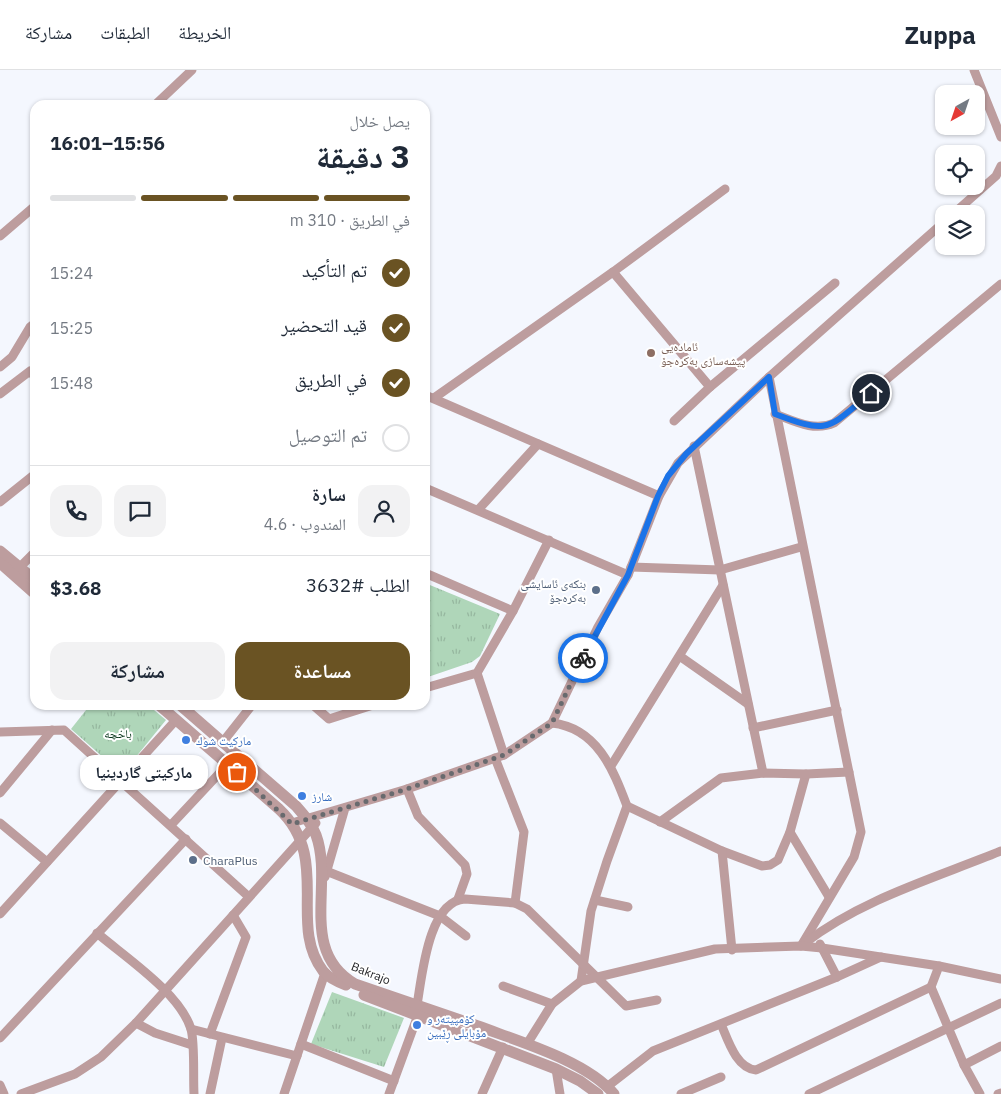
<!DOCTYPE html>
<html lang="ar">
<meta charset="utf-8">
<style>
:root{--surface:#fff;--page:#f2f2f3;--text:#1f2937;--muted:#747a83;--line:#e0e1e3;--accent:#6a5323}
body{margin:0;font-family:"IBM Plex Sans","Noto Naskh Arabic",sans-serif;background:var(--page);color:var(--text);direction:rtl;height:100vh;display:flex;flex-direction:column;font-size:19px;white-space:nowrap}
*{box-sizing:border-box;margin:0}
p{font-size:16px;color:var(--muted)}
.icon{flex:none;width:28px;height:28px;fill:none;stroke:currentColor;stroke-width:2;stroke-linecap:round;stroke-linejoin:round}
.map{position:relative;flex:1;overflow:hidden;direction:ltr}
.panel{position:absolute;left:30px;top:30px;width:400px;height:610px;display:flex;flex-direction:column;background:var(--surface);border-radius:15px;box-shadow:0 1px 4px #0004;direction:rtl}
.panel>*{flex:none}
.needle{width:32px;rotate:220deg}
.fabs{position:absolute;left:935px;top:15px;display:grid;gap:10px}
.fabs a{display:grid;place-items:center;width:50px;height:50px;border-radius:10px;background:var(--surface);box-shadow:0 1px 4px #0004;font-size:25px}
.pin{position:absolute;display:grid;place-items:center;width:42px;height:42px;color:#fff;margin:-21px;border:2px solid #fff;border-radius:50%;box-shadow:0 1px 5px #0007}
.courier{position:absolute;display:grid;place-items:center;width:50px;height:50px;margin:-25px;border:4px solid #1a73e8;border-radius:50%;background:#fff;color:#222;box-shadow:0 1px 6px #0007}
.bubble{position:absolute;height:35px;border-radius:15px;background:var(--surface);box-shadow:0 1px 4px #0004;font-size:16px;font-weight:700;line-height:35px;text-align:center;direction:rtl}
.overview em{font-style:normal;font-weight:700}
.overview div{display:flex;flex-direction:column-reverse}
.overview{display:flex;align-items:center;justify-content:space-between;height:85px;padding:0 20px}
h1{font-size:32px;font-weight:700;line-height:38px}
.bar{display:grid;grid-template-columns:repeat(4,1fr);gap:8px 5px;align-content:center;height:60px;padding:0 20px}
.bar i{height:6px;border-radius:4px;background:var(--line)}
.bar .on{background:var(--accent)}
.bar p{grid-column:span 4}
.line{display:flex;align-items:center;gap:12px;padding:0 20px;border-top:1px solid var(--line)}
.line div{flex:1}
.round{display:grid;place-items:center;flex:none;width:52px;height:52px;border-radius:15px;background:var(--page)}
ol{padding:0 20px;list-style:none}
li{display:flex;align-items:center;gap:15px;height:55px}
li p{margin-inline-start:auto}
li .icon{padding:5px;border-radius:50%;background:var(--accent);color:#fff;stroke-width:4}
li:last-child{color:var(--muted)}
li i{width:28px;height:28px;border:2px solid var(--line);border-radius:50%}
.cta{display:flex;gap:10px;margin-top:auto;padding:10px 20px}
.cta a{flex:1;height:58px;border-radius:15px;background:var(--accent);color:#fff;font-size:20px;font-weight:700;line-height:58px;text-align:center}
.cta a+a{background:var(--page);color:var(--text)}
header{display:flex;align-items:center;gap:30px;box-sizing:border-box;height:70px;padding:0 25px;background:var(--surface);border-bottom:1px solid var(--line)}
header strong{font-size:24px}
nav{display:flex;gap:28px;margin-inline-start:auto;font-size:18px}
.map>svg:first-child{display:block}
.park{fill:url(#park-tufts)}
.lines{fill:none;stroke-linecap:round;stroke-linejoin:round}
.minor{stroke:#bd9d9e;stroke-width:9}
.tertiary{stroke:#bd9d9e;stroke-width:11}
.done{stroke:#686a6e;stroke-width:5;stroke-dasharray:0 9}
.route{stroke:#1a73e8;stroke-width:6}
.education-dot{fill:#8d6e63;stroke:#fff;stroke-width:2}
.service-dot{fill:#5c6f8a;stroke:#fff;stroke-width:2}
.shop-dot{fill:#3f7fe0;stroke:#fff;stroke-width:2}
.labels{text-anchor:middle;dominant-baseline:central;stroke-width:4;stroke-linejoin:round;paint-order:stroke}
.education-label{font-size:12px;fill:#785e54;stroke:#fff;text-anchor:start}
.service-label{font-size:12px;fill:#4e5e75;stroke:#fff;text-anchor:end}
.park-label{font-size:12px;fill:#053318;stroke:#fff}
.shop-label{font-size:12px;fill:#366cbe;stroke:#fff;text-anchor:start}
.street-label{font-size:12px;fill:#1d1e21;stroke:#fff}
</style>
<header>
<strong>Zuppa</strong>
<nav><a>الخريطة</a><a>الطبقات</a><a>مشاركة</a></nav>
</header>
<div class="map">
<svg width="1001" height="1024" viewBox="0 0 1001 1024">
<defs>
<pattern id="park-tufts" width="24" height="20" patternUnits="userSpaceOnUse" patternTransform="scale(1.25)"><rect width="24" height="20" fill="#afd6b9"/><path d="M3 7l-1-3M5 7V3M7 7l1-3M15 17l-1-3M17 17v-4M19 17l1-3" fill="none" stroke="#96b79f"/></pattern>
</defs>
<rect width="100%" height="100%" fill="#f4f7fe"/>
<!-- park -->
<g class="park">
<path d="M425,513L500,544L480,586L472,592L425,608Z"/>
<path d="M90,635H148L166,650L122,704L71,659Z"/>
<path d="M332,922L404,948L384,997L311,974Z"/>
</g>
<g class="lines">
<!-- minor -->
<g class="minor">
<path d="M974,0L1001,67"/>
<path d="M155,35L192,0"/>
<path d="M953,144L996,106L1001,96"/>
<path d="M0,166L35,136"/>
<path d="M613,202L710,317"/>
<path d="M0,297L12,287L30,257L35,253"/>
<path d="M769,307L861,762L854,787L801,876"/>
<path d="M0,324L30,301L35,307"/>
<path d="M425,325L659,426"/>
<path d="M434,328L613,202L725,119"/>
<path d="M775,344C794,351 814,362 834,353L1001,214"/>
<path d="M674,351L710,317L835,213"/>
<path d="M694,376L763,703"/>
<path d="M425,418L628,505"/>
<path d="M0,432L35,404"/>
<path d="M478,440L538,374"/>
<path d="M20,497L35,482"/>
<path d="M631,497L720,500L801,477"/>
<path d="M425,503L513,541"/>
<path d="M681,587L748,634"/>
<path d="M477,603L504,685"/>
<path d="M425,618L477,603L513,541L549,470"/>
<path d="M313,635L329,649L373,635"/>
<path d="M552,653C597,658 613,699 627,736L607,791L591,841L581,911"/>
<path d="M753,658L837,640"/>
<path d="M0,662L64,660L249,827"/>
<path d="M222,673L252,635"/>
<path d="M495,688L524,762L515,833"/>
<path d="M611,696L723,515"/>
<path d="M407,719L418,746L465,795L467,804L458,829"/>
<path d="M0,723L52,660"/>
<path d="M627,736L722,781L762,796L770,795L778,790L790,762L806,704"/>
<path d="M660,752L721,708L763,703L806,704L849,702"/>
<path d="M0,753L47,792"/>
<path d="M292,753L407,719L504,685L552,653L598,557L628,505L659,426L678,393L769,307L944,152"/>
<path d="M171,755L228,694"/>
<path d="M790,762L829,827"/>
<path d="M722,781L732,880"/>
<path d="M321,799L440,846L466,866"/>
<path d="M325,807L345,738"/>
<path d="M595,830L628,837"/>
<path d="M0,844L176,650"/>
<path d="M97,863C125,887 180,923 191,959C195,974 193,1006 194,1024"/>
<path d="M805,873C862,829 935,808 1001,781"/>
<path d="M820,874L837,907"/>
<path d="M939,896L931,917L964,995L980,1024"/>
<path d="M503,916L552,934"/>
<path d="M417,935C422,907 428,831 465,829L515,833L527,839L626,936L657,930"/>
<path d="M136,953L155,963L192,975"/>
<path d="M721,954C728,970 736,998 756,1000L931,917"/>
<path d="M191,959L297,986"/>
<path d="M210,964L246,867L233,845"/>
<path d="M0,968L186,769"/>
<path d="M301,974L394,1011"/>
<path d="M527,974L552,934L581,911L715,879L801,876L822,878L939,896L1001,909"/>
<path d="M964,995L1001,976"/>
<path d="M556,999L560,1024"/>
<path d="M0,1015L4,1024"/>
<path d="M608,1016L653,981L837,907L881,887"/>
<path d="M21,1024L75,1004L101,987L136,953L316,753"/>
<path d="M210,1024L222,968"/>
<path d="M284,1024L325,903"/>
<path d="M389,1024L418,945"/>
<path d="M482,1024L503,977"/>
<path d="M681,1024L721,1007"/>
<path d="M809,1024L1001,933"/>
<path d="M998,1024L1001,1023"/>
</g>
<!-- tertiary -->
<g class="tertiary">
<path d="M0,481L35,510"/>
<path d="M0,493L35,524"/>
<path d="M159,635L279,739C332,789 287,854 323,901C328,907 338,912 346,915"/>
<path d="M180,635L296,736C304,745 312,754 316,765C334,814 298,881 355,914C396,928 437,942 478,956C518,971 587,991 614,1024"/>
<path d="M364,925L556,999L580,1011L598,1024"/>
</g>
</g>
<g class="lines">
<!-- done -->
<path class="done" d="M237,702L292,754L407,719L504,685L552,653L583,588"/>
<!-- route -->
<path class="route" d="M583,588L628,505L658,426L668,406L686,384L769,307L775,344C830,365 827,359 871,323"/>
</g>
<!-- markers -->
<circle class="education-dot" cx="651" cy="283" r="5"/>
<g class="service-dot">
<circle cx="596" cy="520" r="5"/>
<circle cx="193" cy="790" r="5"/>
</g>
<g class="shop-dot">
<circle cx="186" cy="670" r="5"/>
<circle cx="302" cy="726" r="5"/>
<circle cx="417" cy="955" r="5"/>
</g>
<g class="labels">
<!-- education labels -->
<g class="education-label">
<text x="661" y="276">ئامادەیی<tspan x="661" dy="14">پیشەسازی بەکرەجۆ</tspan></text>
</g>
<!-- service labels -->
<g class="service-label">
<text x="586" y="513">بنکەی ئاسایشی<tspan x="586" dy="14">بەکرەجۆ</tspan></text>
<text x="203" y="790" text-anchor="start">CharaPlus</text>
</g>
<!-- park labels -->
<g class="park-label">
<text x="118" y="663">باخچە</text>
</g>
<!-- shop labels -->
<g class="shop-label">
<text x="196" y="670">ماركيت شوك</text>
<text x="312" y="726">شارز</text>
<text x="427" y="948">کۆمپیتەر و<tspan x="427" dy="14">مۆبایلی ڕێبین</tspan></text>
</g>
<!-- street labels -->
<g class="street-label">
<text transform="translate(371 903) rotate(22)">Bakrajo</text>
</g>
</g>
</svg>
<div class="fabs">
<a><svg class="needle" viewBox="-14 -14 28 28"><path d="M0-13l5 13h-10z" fill="#e53935"/><path d="M0 13l5-13h-10z" fill="#747a83"/></svg></a>
<a><svg class="icon" aria-label="locate" viewBox="0 0 24 24"><circle cx="12" cy="12" r="6"/><path d="M12 2v4M12 18v4M2 12h4M18 12h4"/></svg></a>
<a><svg class="icon" aria-label="layers" viewBox="0 0 24 24"><path d="M12 4l9 5-9 5-9-5zM3 14l9 5 9-5"/></svg></a>
</div>
<div class="pin" style="left:237px;top:702px;background:#ea580c"><svg class="icon" aria-label="bag" viewBox="0 0 24 24"><path d="M5 8h14l-1 12H6zM9 8a3 3 0 0 1 6 0"/></svg></div>
<div class="pin" style="left:871px;top:323px;background:#1f2937"><svg class="icon" aria-label="home" viewBox="0 0 24 24"><path d="M3 11l9-7 9 7M6 9v11h12V9"/></svg></div>
<div class="courier" style="left:583px;top:588px"><svg class="icon" aria-label="bike" viewBox="0 0 24 24"><circle cx="6" cy="16" r="4"/><circle cx="18" cy="16" r="4"/><path d="M6 16l4-8h5l3 8M10 8l3 8H6M13 5h3"/></svg></div>
<div class="bubble" style="left:80px;top:685px;width:128px">مارکیتی گاردینیا</div>
<section class="panel">
<div class="overview"><div><h1>3 دقيقة</h1><p>يصل خلال</p></div><em>15:56–16:01</em></div>
<div class="bar"><i class="on"></i><i class="on"></i><i class="on"></i><i></i><p>في الطريق · 310 m</p></div>
<ol>
<li><svg class="icon" aria-label="check" viewBox="0 0 24 24"><path d="M5 12l5 5 9-10"/></svg>تم التأكيد<p>15:24</p></li>
<li><svg class="icon" aria-label="check" viewBox="0 0 24 24"><path d="M5 12l5 5 9-10"/></svg>قيد التحضير<p>15:25</p></li>
<li><svg class="icon" aria-label="check" viewBox="0 0 24 24"><path d="M5 12l5 5 9-10"/></svg>في الطريق<p>15:48</p></li>
<li><i></i>تم التوصيل</li>
</ol>
<div class="line" style="height:90px"><a class="round"><svg class="icon" aria-label="person" viewBox="0 0 24 24"><circle cx="12" cy="8" r="4"/><path d="M4 21q1-7 8-7t8 7"/></svg></a><div><b>سارة</b><p>المندوب · 4.6</p></div><a class="round"><svg class="icon" aria-label="chat" viewBox="0 0 24 24"><path d="M4 5h16v11H9l-5 4z"/></svg></a><a class="round"><svg class="icon" aria-label="phone" viewBox="0 0 24 24"><path d="M5 4h4l2 5-3 2q2 4 5 5l2-3 5 2v4C11 20 4 13 5 4z"/></svg></a></div>
<div class="line" style="height:65px"><div>الطلب #3632</div><b>$3.68</b></div>
<div class="cta"><a>مساعدة</a><a>مشاركة</a></div>
</section>
</div>
